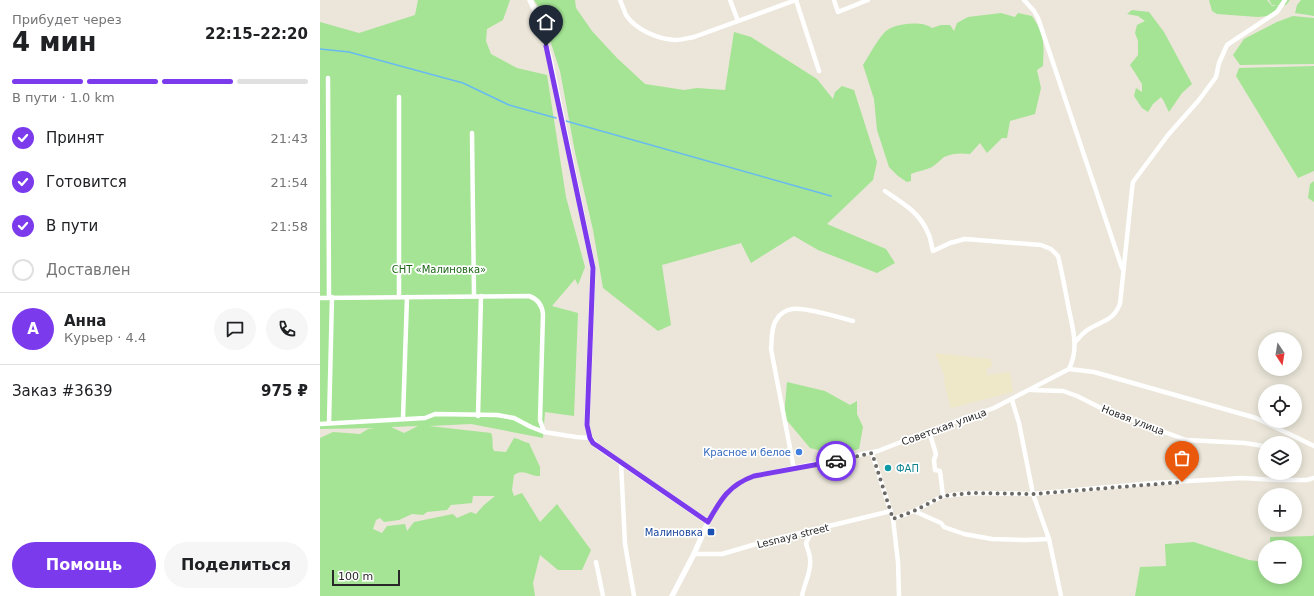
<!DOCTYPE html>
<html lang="ru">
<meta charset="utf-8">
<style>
:root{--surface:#fff;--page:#f6f6f6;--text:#202124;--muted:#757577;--line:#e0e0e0;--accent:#7c3aed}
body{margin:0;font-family:"DejaVu Sans",sans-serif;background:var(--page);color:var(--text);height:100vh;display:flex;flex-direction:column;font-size:15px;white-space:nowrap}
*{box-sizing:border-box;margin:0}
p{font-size:13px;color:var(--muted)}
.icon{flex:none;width:22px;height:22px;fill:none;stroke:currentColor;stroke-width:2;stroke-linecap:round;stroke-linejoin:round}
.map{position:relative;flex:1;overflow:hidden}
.sheet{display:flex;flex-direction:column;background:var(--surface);width:320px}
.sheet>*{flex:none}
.needle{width:26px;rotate:168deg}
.fabs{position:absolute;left:938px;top:332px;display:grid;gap:8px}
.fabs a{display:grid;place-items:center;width:44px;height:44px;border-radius:50%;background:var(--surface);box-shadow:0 2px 10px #0003;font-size:20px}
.scale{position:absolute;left:12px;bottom:10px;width:68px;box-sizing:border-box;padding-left:4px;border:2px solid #282828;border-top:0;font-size:11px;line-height:14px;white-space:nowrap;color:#282828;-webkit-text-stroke:3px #fff;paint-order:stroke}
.pin{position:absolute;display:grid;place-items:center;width:34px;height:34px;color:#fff;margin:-41px -17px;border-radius:50% 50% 50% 0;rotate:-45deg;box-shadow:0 0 4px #0007}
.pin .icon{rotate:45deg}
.courier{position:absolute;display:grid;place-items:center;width:40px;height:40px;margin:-20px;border:3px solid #7c3aed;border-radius:50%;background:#fff;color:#222;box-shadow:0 1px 5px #0007}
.head em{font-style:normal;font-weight:600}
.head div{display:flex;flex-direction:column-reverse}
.head{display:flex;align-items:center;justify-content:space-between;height:68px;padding:0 12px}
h1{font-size:26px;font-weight:600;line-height:30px}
.bar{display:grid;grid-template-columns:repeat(4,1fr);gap:6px 4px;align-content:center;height:48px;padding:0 12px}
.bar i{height:5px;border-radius:3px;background:var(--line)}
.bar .current{background:var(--accent)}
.bar p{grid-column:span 4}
.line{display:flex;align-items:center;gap:10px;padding:0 12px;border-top:1px solid var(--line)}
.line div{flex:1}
.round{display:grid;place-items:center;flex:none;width:42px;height:42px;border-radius:21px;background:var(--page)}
ol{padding:0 12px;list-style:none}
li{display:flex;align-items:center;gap:12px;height:44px}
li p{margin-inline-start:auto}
li .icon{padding:4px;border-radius:50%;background:var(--accent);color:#fff;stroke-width:4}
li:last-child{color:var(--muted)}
li i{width:22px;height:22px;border:2px solid var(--line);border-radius:50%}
.cta{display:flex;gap:8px;margin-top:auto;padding:8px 12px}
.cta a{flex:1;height:46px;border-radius:24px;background:var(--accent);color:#fff;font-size:16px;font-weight:600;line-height:46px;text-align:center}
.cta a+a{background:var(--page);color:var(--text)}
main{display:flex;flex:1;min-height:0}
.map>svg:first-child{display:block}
.education{fill:#eee7c8}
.green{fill:#a4e494;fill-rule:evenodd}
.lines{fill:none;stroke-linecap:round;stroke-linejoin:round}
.stream{stroke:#68baf1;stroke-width:1.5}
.minor{stroke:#fff;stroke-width:4.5}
.tertiary{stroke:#fff;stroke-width:5.5}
.done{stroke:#6c6a66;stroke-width:4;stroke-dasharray:0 7.2}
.route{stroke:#7c3aed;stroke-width:5}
.shop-dot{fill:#3f7fe0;stroke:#fff;stroke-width:1.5}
.culture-dot{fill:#0f9aa8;stroke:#fff;stroke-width:1.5}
.transit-dot{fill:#1a4fb4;stroke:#fff;stroke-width:1.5}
.labels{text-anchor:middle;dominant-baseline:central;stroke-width:3.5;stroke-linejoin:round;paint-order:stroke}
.park-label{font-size:10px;fill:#1d6617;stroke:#fff}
.street-label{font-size:10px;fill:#282828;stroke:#fff}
.shop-label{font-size:10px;fill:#366cbe;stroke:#fff;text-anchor:end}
.culture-label{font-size:10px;fill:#0d838f;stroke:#fff;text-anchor:start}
.transit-label{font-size:10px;fill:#164399;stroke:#fff;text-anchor:end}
</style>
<main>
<section class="sheet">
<div class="head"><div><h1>4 мин</h1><p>Прибудет через</p></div><em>22:15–22:20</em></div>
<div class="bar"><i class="current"></i><i class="current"></i><i class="current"></i><i></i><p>В пути · 1.0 km</p></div>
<ol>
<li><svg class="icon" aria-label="check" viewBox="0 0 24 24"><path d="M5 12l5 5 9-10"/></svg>Принят<p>21:43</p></li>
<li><svg class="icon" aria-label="check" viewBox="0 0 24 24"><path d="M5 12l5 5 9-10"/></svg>Готовится<p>21:54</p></li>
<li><svg class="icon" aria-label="check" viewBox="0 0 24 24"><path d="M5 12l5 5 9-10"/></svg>В пути<p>21:58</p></li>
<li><i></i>Доставлен</li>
</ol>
<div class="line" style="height:72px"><b class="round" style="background:var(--accent);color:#fff">А</b><div><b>Анна</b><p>Курьер · 4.4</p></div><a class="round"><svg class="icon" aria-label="chat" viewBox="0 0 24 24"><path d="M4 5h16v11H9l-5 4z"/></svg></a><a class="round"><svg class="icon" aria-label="phone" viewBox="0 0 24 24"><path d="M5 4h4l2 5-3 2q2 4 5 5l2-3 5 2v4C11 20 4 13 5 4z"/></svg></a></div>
<div class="line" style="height:52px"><div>Заказ #3639</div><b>975 ₽</b></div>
<div class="cta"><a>Помощь</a><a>Поделиться</a></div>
</section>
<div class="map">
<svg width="994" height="596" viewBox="0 0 994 596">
<rect width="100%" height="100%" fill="#ebe6d9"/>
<!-- education -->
<path class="education" d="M615,353L671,359L672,367L667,368V375L690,372L693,392L631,408L625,387L624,375Z"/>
<!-- green -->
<g class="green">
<path d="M98,0H190L183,20L167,29L166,41L171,54L197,68L227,75L246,197L265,267L258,285L255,279L232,306L258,313L254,416L225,412L223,438L151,424L109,426L171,433C174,439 171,445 174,451L186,452L194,438C200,439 203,442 209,443L220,467V476C210,477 204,468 194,475L192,490L194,496L202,493L220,522L237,504L271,550L262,570H238L220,555L213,583L215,596H0V438L13,432L40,434L48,429L55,428L0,429V22L39,33L95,15ZM98,426L84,433L71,427ZM153,496H175L164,505L156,514L151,512L137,518L133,514L94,522L87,531L85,524L67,526L62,533L53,529L56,520L60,518L64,522L79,520L92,514L103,515L107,512L127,510L131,505L152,503Z"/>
<path d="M214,0H255L256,8L272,31L297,58L325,84L364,90L377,88L405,90L414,32L431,37L497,79L513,99L515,92L522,86L534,90L557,162L553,180L507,224L566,249L575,263L557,273L498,250L474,236L431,263L421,243L342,265L351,325L338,331L283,288L273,230L255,152L240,71L220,9Z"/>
<path d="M889,0H947L952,6L957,5H952L949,0H970L966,5H958L959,8L948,16L938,17L897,14L892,11Z"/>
<path d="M981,0H994V16L975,13L977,5Z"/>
<path d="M812,10L829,12L844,32L872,84L862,93L849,112C846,107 845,102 841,97L833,104L828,112L822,108L814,96L816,88L822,92V84L810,65L818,55V41L815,33L817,25L825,21L818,16L807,14Z"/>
<path d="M681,13L695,17L698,13L712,16C725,35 724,43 723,66L717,70L721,88L715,114L690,121L687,138H682L667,153L660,143L650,154C642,153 632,153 624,157C620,160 617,164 612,167C606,170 598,171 591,174V181L587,182L578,176L569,167L557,130L554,99L543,65C550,54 556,42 564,33C572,23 602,20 612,28L621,25H630L634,31L637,23L648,17Z"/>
<path d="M973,16L994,18V64L920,65L913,55L924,39L957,22Z"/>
<path d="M994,66V171L978,178L916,76L919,68Z"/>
<path d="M994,181V202L988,198L990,184Z"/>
<path d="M467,382L505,391L530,405L537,401V414L543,427L539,449L517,455L490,448L464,417Z"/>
<path d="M994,534V596H815L820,567L846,566L845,544L874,542L929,560L945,562V577H975V547H950V537L993,536Z"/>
</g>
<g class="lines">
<!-- stream -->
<g class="stream">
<path d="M0,49L29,52L143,83L189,105L236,118"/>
<path d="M246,121L511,196"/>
</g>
<!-- minor -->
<g class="minor">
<path d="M300,0C302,5 304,10 306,15C316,30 338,39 355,40C361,40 368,38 374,37L476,0"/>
<path d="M410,0L418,21"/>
<path d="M476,0L499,71"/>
<path d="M514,0L518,12L548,0"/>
<path d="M704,0L714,11L718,18L802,268"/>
<path d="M8,78L9,297"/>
<path d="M152,133L154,296"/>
<path d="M79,297V97"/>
<path d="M0,298L209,296C218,299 222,305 223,314L220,420L224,432L256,437L270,438"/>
<path d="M755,342C758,339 762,334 766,331C781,320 792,323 800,304L812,189L813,182L848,135L879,100L896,77L899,63L907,45L957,12L965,0"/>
<path d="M749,369L774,372L936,418L994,446"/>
<path d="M711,390L743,391L757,396L785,410L866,440L925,443L943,446"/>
<path d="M692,400L699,423L713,494L729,539L741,596"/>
<path d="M158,416L161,296"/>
<path d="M83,418L87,297"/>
<path d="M9,423L12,297"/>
<path d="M0,424L105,418L115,414L177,415L194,418L211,427L224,432"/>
<path d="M609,431L616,454L614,460L615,470L620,471L623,496"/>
<path d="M552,453L573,519L578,562L579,596"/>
<path d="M301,463L305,544L314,596"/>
<path d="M474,469L451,349C452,340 451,326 457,319C460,314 466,310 472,309C486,307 518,317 533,321"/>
<path d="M594,511L621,523L624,527L644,534L672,539L705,540L729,539"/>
<path d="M573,519L594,511L623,496L652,493L713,494L833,483L922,478L957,480H987L994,478"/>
<path d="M388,522C401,499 409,485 434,476L558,451L609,431L674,408L749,369C760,347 752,327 748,305C745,289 742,272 738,256L731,249L721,245L645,239L630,243L613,251C611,245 611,238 608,233C600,213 583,203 565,191"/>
<path d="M374,554H402L443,542L571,511"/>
<path d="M276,562L283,596"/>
<path d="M482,596C484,584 492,571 490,559C490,554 487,548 486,543L489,537L488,532"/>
</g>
<!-- tertiary -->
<path class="tertiary" d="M210,0L219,19L230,59L273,268L267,425L270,438L278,447L388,522L374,554L352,596"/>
</g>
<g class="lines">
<!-- done -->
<path class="done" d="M516,461L552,453L573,519L594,511L623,496L652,493L713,494L862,482"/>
<!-- route -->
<path class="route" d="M226,46L273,268L267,425L270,438L273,443L388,522C401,499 409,485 434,476L516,461"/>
</g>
<!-- markers -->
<circle class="shop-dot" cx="479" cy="452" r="4"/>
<circle class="culture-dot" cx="568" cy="468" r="4"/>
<rect class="transit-dot" x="387" y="528" width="8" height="8" rx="2"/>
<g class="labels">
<!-- park labels -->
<g class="park-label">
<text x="119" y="269">СНТ «Малиновка»</text>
</g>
<!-- street labels -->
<g class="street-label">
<text transform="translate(813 420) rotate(21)">Новая улица</text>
<text transform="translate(624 427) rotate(-20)">Советская улица</text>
<text transform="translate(473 536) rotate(-14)">Lesnaya street</text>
</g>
<!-- shop labels -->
<g class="shop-label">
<text x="471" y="452">Красное и белое</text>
</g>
<!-- culture labels -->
<g class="culture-label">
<text x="576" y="468">ФАП</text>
</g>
<!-- transit labels -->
<g class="transit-label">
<text x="383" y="532">Малиновка</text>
</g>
</g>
</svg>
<div class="fabs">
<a><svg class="needle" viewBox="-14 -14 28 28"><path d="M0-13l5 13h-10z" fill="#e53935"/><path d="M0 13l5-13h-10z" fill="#757577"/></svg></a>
<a><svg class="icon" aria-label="locate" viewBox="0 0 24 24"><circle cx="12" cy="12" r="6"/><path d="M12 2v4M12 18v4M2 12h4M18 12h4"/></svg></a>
<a><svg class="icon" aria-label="layers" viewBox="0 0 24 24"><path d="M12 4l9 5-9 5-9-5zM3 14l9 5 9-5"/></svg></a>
<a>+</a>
<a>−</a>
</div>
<div class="scale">100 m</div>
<div class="pin" style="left:862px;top:482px;background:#ea580c"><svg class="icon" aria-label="bag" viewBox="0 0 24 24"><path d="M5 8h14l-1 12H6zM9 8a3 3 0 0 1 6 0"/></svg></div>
<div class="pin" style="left:226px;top:46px;background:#1f2937"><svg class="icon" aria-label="home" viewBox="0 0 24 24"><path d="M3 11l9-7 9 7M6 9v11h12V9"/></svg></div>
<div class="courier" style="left:516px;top:461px"><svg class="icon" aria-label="car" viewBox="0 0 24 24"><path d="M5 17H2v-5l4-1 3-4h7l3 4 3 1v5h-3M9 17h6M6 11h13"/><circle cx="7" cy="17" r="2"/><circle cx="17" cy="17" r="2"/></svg></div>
</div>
</main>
